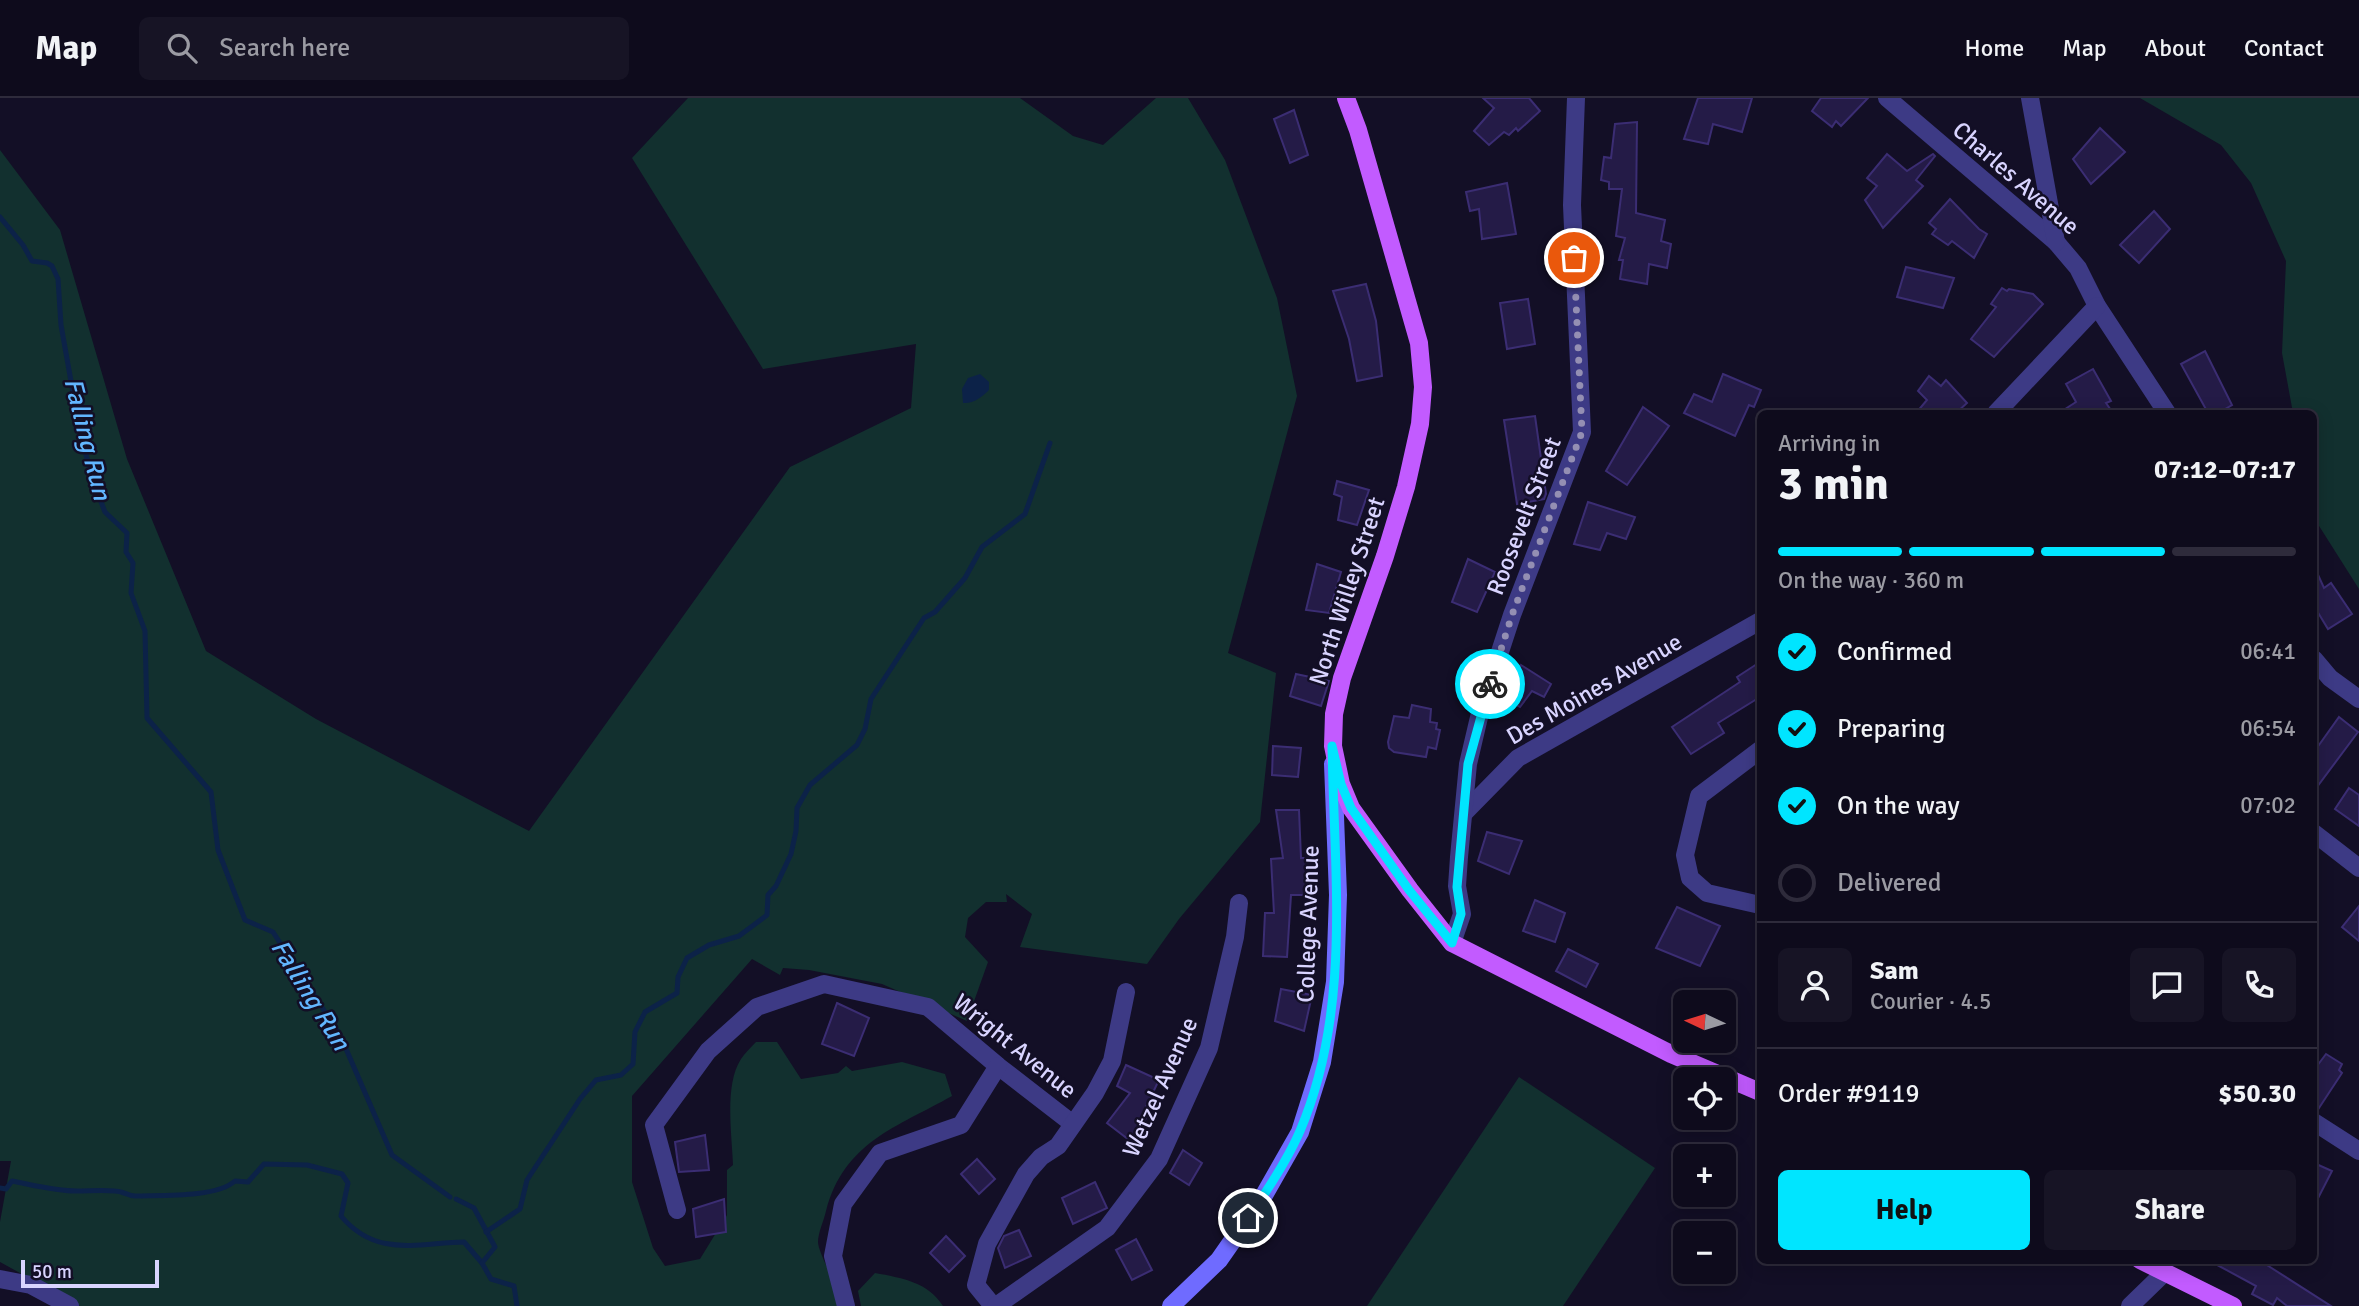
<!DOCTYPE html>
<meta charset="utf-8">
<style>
:root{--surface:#0e0b1c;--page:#171425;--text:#f1f3f6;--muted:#9b9ba3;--line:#2e2b3b;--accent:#00e5ff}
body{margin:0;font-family:Signika,sans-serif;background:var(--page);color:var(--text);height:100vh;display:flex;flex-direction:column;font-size:26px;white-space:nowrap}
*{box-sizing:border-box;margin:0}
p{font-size:23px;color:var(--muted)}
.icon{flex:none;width:38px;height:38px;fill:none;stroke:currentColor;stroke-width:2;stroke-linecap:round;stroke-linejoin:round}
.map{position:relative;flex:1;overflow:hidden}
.panel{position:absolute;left:1757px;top:312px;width:560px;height:854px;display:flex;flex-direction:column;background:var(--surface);border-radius:10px;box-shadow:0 4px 18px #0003,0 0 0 2px var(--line)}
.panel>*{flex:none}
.needle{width:46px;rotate:274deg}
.tools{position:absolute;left:1673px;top:892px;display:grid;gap:14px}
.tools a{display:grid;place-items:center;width:63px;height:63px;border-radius:10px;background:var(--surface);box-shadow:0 4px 18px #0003,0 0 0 2px var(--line);font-size:35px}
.scale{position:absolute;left:21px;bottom:18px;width:138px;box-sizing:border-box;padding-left:7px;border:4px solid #d9d4ff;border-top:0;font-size:19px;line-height:24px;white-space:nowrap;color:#d9d4ff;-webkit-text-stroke:5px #130f26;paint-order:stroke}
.pin{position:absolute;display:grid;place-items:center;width:60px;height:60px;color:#fff;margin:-30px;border:4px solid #fff;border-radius:50%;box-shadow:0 2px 7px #0007}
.courier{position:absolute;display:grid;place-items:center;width:70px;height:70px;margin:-35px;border:5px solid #00e5ff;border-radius:50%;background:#fff;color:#222;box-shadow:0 2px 9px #0007}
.summary em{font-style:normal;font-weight:700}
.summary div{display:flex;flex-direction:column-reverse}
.summary{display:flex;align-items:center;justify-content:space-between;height:119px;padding:0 21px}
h1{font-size:46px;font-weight:700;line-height:52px}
.bar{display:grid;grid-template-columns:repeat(4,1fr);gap:10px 7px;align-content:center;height:84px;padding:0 21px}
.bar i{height:9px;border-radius:5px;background:var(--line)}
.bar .current{background:var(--accent)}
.bar p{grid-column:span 4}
.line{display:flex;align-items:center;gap:18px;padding:0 21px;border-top:2px solid var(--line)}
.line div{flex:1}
.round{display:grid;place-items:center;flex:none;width:74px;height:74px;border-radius:10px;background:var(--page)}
ol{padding:0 21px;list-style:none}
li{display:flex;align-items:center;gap:21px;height:77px}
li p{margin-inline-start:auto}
li .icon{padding:7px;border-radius:50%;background:var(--accent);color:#111;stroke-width:4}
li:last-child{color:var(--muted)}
li i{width:38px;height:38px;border:4px solid var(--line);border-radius:50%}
.primary-button{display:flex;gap:14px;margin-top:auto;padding:14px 21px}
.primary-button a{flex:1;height:80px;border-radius:10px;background:var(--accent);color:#111;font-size:28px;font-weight:700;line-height:80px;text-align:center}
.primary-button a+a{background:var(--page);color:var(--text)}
header{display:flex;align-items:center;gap:42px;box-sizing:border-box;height:98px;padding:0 35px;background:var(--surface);border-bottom:2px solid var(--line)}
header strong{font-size:33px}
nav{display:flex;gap:38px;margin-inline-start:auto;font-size:24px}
.search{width:490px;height:63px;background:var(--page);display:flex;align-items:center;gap:18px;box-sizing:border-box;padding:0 24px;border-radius:10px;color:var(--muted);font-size:26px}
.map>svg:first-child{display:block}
.green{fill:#12302f}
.water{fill:#0c2248}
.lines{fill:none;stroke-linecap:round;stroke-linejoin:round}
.stream{stroke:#0c2248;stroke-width:5}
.building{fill:#241b47;stroke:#3b2d73;stroke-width:2}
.street{stroke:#3d3a85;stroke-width:18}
.secondary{stroke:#6f6bff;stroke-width:18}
.primary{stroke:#c25bff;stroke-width:18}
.done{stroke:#948fb3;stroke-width:7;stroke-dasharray:0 12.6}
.route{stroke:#00e5ff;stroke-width:9}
.labels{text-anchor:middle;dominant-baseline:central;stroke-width:5;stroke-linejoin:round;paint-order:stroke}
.street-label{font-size:24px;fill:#d9d4ff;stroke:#130f26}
.water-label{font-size:26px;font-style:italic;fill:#62b6ff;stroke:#130f26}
</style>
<header>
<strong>Map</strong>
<div class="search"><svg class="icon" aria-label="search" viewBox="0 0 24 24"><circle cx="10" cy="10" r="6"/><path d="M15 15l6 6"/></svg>Search here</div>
<nav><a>Home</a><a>Map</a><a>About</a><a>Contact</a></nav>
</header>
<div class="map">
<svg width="2359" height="1208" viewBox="0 0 2359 1208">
<rect width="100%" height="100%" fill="#130f26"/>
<!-- green -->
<g class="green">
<path d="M688,0H1020L1073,38L1103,47L1156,0H1188L1225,62L1277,200L1297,298L1228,555L1276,575L1260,724L1179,821L1147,866L1020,849L1032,816L1006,796L1007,804H986L968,820L965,839L988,864L967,923L882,886L809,872L783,870L780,877L752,861L632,998V1084L653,1150L665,1168L700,1161L727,1117V1072L733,1067C732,1037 724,987 741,961C745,955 751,949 756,944H777L801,981L838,975L846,968L852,973L902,964L945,976L952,998C897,1029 844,1044 826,1113C824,1122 818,1135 818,1144C818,1155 841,1196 846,1208H80L0,1164V1124L11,1063H0V52L60,132L127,361L206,553L316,621L529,733L790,369L911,310L916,246L763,271L632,60Z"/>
<path d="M2140,0H2359V491L2314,420V315H2293L2282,255L2286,163L2251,85L2221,47Z"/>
<path d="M1519,979L1655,1070L1563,1208H1367Z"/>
<path d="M875,1175C902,1180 928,1184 943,1208H861L858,1193Z"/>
</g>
<!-- water -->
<path class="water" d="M980,276L989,284V292C982,299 973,306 963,305L962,291L968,280Z"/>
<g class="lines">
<!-- stream -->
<g class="stream">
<path d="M0,119L23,147L32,163L47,165L52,168L58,181L61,227L80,334L93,383L105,414L127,435L126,454L133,465L131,495L145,533L147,620L211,694L218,752L245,822L273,834L340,937L392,1057L450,1099"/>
<path d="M0,1090L6,1091L12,1083C33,1087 55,1093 77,1093C89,1093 102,1092 115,1093C122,1093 129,1098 135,1098C160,1097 216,1100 235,1083L248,1084L264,1066L307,1067L342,1076L348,1085L341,1118C376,1160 417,1145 464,1144L482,1165"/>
<path d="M456,1101L474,1110L495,1149L482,1165L491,1181L514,1188L517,1208"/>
<path d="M486,1134L520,1111L527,1082L580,1001L596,982L621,977L633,966L635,934L645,914L677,895L678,879L687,860L709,847L739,838L767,817L768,797L776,788L791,756L796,733L797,710L810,687L857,647L865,631L871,601L924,520L935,514L965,480L982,449L1025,416L1050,345"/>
</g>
</g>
<!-- building -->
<g class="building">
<path d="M1483,0H1529L1540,13L1518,33L1516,30L1509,37L1504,34L1489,47L1474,33L1494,10Z"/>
<path d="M1698,0H1752L1742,34L1713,26L1708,46L1684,41Z"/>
<path d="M1821,0H1868L1841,28L1836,23L1832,29L1812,13Z"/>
<path d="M1294,12L1308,57L1290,65L1274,21Z"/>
<path d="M1637,24L1636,115L1665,122L1661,143L1671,146L1667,170L1649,166L1647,186L1620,181L1623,162H1619L1625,140L1616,138L1622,91H1609V84L1601,82L1604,59L1611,60L1615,26Z"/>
<path d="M2100,30L2125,54L2091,86L2073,61Z"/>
<path d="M1887,56L1907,73L1933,56L1935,58L1916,82L1923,88L1883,130L1865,102L1877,88L1867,80Z"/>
<path d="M1507,85L1516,136L1482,141L1479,111L1470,113L1466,94Z"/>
<path d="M1950,101L1979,131L1987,136L1974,160L1952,143L1948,147L1932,136L1936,131L1929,125Z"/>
<path d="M2154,113L2170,131L2139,165L2120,147Z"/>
<path d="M1906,169L1954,180L1943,210L1897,199Z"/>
<path d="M1366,186L1376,223L1382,278L1357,283L1349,241L1333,193Z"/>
<path d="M2002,190L2007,193L2009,191L2033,196L2043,206L1994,259L1971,241L1996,209L1991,206Z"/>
<path d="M1528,201L1535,246L1507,251L1500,205Z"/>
<path d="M2205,253L2232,307L2218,315H2208L2181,266Z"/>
<path d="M2093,271L2111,303L2106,305L2113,315H2059L2076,304L2066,286Z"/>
<path d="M1723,276L1761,292L1754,309L1749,307L1735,338L1684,315L1694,296L1712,304Z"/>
<path d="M1929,278L1941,288L1946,282L1967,305L1956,315H1916L1927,302L1918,293Z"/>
<path d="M1643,309L1669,328L1627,387L1606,373Z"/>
<path d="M1535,318L1546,396L1544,401L1517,406L1504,322Z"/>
<path d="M1337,383L1369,392L1357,427L1338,422L1342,399L1334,396Z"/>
<path d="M1588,404L1635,419L1626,441L1607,435L1600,452L1574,446Z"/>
<path d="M1468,461L1495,474L1477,514L1452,504Z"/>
<path d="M1317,466L1341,474L1329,515L1306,512Z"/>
<path d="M2314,468L2324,490L2331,485L2352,516L2328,531L2314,508Z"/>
<path d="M1760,564V599L1718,625L1724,635L1691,656L1672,629L1740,584L1737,579Z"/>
<path d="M1521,567L1551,586L1544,599L1532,593L1520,609L1504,600Z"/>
<path d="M1296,576L1329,583L1321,608L1290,598Z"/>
<path d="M1412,607L1431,611L1430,624L1437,625L1436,631L1440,632L1436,651L1428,649L1426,659L1394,654L1389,650L1388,644L1394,618L1409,620Z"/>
<path d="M2339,619L2358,634L2314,693V654Z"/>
<path d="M1273,648L1301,650L1298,679L1272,677Z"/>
<path d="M2349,690L2359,697V728L2335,711Z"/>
<path d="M1276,712H1299L1301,760H1308L1310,797H1291L1287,859L1263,858L1265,815H1274L1271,761L1283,760Z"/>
<path d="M1487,734L1522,743L1509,776L1478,763Z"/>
<path d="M1535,802L1565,815L1555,844L1523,833Z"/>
<path d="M2359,808V843L2342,829Z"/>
<path d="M1677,809L1720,828L1700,868L1656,850Z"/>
<path d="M1568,851L1598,866L1586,889L1556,873Z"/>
<path d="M1281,891L1312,897L1304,933L1275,923Z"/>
<path d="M837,905L869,920L854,958L822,946Z"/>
<path d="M2326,956L2342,966L2339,972L2342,975L2317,1013H2314V972Z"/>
<path d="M1126,967L1159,982L1145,1011L1149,1014L1133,1045L1107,1025L1130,995L1117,988Z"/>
<path d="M705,1037L709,1072L679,1074L675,1044Z"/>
<path d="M1183,1052L1202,1065L1189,1087L1170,1075Z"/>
<path d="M977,1061L995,1081L979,1096L961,1076Z"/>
<path d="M2314,1065L2332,1073L2314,1108Z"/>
<path d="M1095,1084L1107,1110L1073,1126L1062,1100Z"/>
<path d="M724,1101L726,1134L696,1139L693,1111Z"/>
<path d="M1019,1132L1031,1158L1005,1170L998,1150L1004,1138Z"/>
<path d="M946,1138L965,1158L949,1174L930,1155Z"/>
<path d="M1136,1141L1152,1172L1132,1182L1116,1152Z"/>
<path d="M2208,1162H2259L2331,1208H2287L2277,1200L2273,1207L2252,1196L2256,1188Z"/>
</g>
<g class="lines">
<!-- street -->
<g class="street">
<path d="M1887,0L2056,144L2078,170L2097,208L2167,315"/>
<path d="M2030,0L2056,144"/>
<path d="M1996,315L2097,208"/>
<path d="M2314,561L2330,580L2359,601"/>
<path d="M1760,652L1699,698L1685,757L1690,780L1707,795L1760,807"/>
<path d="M1464,715L1518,660L1760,523"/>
<path d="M2314,735L2359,770"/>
<path d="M1452,845L1462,816L1457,788L1459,759L1468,666L1480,615L1512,517L1582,334L1572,107L1576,0"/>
<path d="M2314,1024L2359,1053"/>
<path d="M677,1112L654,1027L708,953L757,909L824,886L928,909L998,968L1073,1026"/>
<path d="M0,1181L31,1187L70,1208"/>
<path d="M846,1208L833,1158L843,1106L880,1055L961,1027L998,968"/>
<path d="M993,1208L976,1187L987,1146L1026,1076L1041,1059L1058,1048L1095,995L1112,963L1126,894"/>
<path d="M996,1208L1107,1130L1159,1061L1209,950L1235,839L1239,805"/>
<path d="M2130,1208L2165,1174"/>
</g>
<!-- secondary -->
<path class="secondary" d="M1171,1208L1219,1162L1263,1099L1300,1034L1322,964L1335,884L1338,797L1333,666"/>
<!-- primary -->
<g class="primary">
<path d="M1346,0L1358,32L1419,245L1423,289L1420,326L1406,389L1385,458L1342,580L1334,616L1333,648L1341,686L1351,710L1410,792L1452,845L1671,956L1760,994"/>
<path d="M2140,1162L2233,1208"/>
</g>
</g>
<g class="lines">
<!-- done -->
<path class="done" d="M1490,586L1512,517L1582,334L1574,160"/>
<!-- route -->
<path class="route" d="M1248,1120C1267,1093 1287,1063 1300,1033C1352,911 1334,777 1332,648L1341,686L1351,710L1409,792L1452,845L1461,816L1457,789L1468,666L1490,586"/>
</g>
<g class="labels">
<!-- street labels -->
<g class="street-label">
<text transform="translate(2016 80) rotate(41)">Charles Avenue</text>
<text transform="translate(1524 418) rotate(-69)">Roosevelt Street</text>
<text transform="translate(1347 493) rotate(-72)">North Willey Street</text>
<text transform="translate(1594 591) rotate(-30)">Des Moines Avenue</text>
<text transform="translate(1308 826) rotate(-88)">College Avenue</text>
<text transform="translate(1015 948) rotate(39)">Wright Avenue</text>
<text transform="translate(1160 989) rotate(-66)">Wetzel Avenue</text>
</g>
<!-- water labels -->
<g class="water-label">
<text transform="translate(87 341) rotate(76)">Falling Run</text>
<text transform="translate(310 897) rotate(58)">Falling Run</text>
</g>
</g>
</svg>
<div class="tools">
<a><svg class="needle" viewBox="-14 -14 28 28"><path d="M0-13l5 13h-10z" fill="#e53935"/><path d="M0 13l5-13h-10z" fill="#9b9ba3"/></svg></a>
<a><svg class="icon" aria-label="locate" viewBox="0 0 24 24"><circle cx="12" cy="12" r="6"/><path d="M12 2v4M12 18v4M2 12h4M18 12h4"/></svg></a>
<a>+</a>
<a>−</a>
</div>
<div class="scale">50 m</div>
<div class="pin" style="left:1574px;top:160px;background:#ea580c"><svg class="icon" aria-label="bag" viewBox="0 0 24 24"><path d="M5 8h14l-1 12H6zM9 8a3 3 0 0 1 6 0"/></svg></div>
<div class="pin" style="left:1248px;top:1120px;background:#1f2937"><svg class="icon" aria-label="home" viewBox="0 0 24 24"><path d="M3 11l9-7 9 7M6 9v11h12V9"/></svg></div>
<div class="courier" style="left:1490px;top:586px"><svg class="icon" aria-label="bike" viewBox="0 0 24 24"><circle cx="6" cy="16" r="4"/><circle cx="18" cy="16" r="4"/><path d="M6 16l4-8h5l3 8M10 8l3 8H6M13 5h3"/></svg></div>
<section class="panel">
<div class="summary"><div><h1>3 min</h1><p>Arriving in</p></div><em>07:12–07:17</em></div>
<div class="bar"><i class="current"></i><i class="current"></i><i class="current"></i><i></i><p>On the way · 360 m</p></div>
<ol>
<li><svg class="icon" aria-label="check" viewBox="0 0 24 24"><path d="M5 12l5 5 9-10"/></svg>Confirmed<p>06:41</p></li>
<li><svg class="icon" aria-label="check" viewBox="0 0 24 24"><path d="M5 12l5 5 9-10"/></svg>Preparing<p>06:54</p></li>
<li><svg class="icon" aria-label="check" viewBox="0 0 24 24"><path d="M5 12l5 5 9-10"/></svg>On the way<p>07:02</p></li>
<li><i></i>Delivered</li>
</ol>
<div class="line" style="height:126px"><a class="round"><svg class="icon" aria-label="person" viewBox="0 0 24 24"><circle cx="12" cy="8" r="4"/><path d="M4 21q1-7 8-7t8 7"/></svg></a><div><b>Sam</b><p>Courier · 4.5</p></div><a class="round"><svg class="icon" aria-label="chat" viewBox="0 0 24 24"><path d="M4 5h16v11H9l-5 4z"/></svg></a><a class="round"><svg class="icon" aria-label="phone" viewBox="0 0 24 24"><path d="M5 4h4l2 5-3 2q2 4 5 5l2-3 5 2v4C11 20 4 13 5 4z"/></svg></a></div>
<div class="line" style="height:91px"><div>Order #9119</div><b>$50.30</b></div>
<div class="primary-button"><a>Help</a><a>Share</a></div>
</section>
</div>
